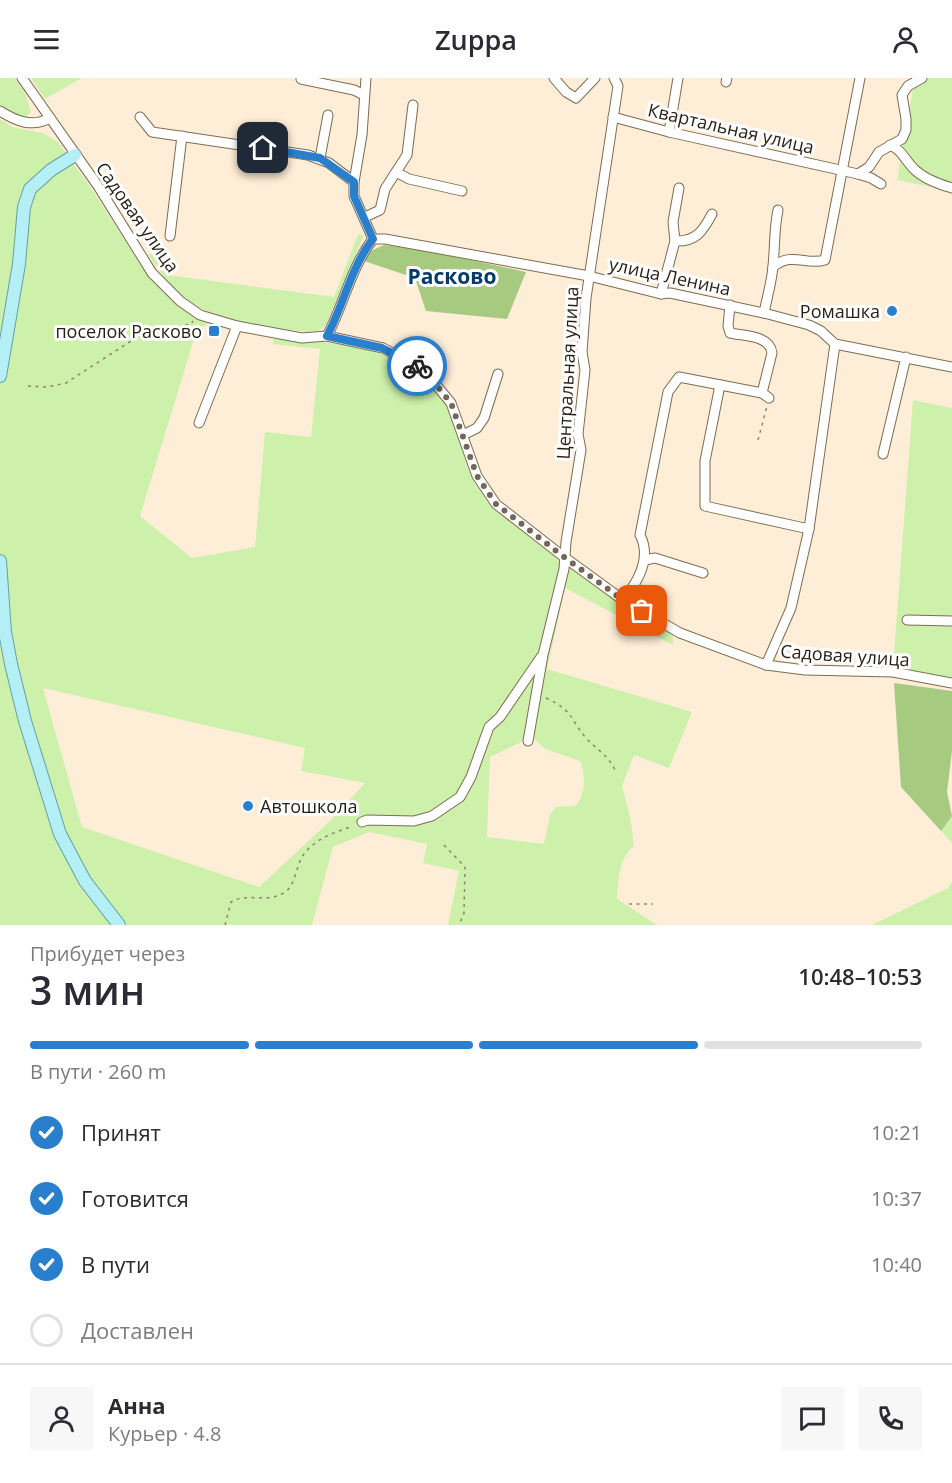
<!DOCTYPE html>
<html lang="ru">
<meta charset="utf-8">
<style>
:root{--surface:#fff;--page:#f7f7f7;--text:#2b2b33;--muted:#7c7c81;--line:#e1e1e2;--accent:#2a7fcd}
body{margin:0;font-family:"Open Sans",sans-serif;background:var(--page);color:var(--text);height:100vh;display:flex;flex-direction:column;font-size:22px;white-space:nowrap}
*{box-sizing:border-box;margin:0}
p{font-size:20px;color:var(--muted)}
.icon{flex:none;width:33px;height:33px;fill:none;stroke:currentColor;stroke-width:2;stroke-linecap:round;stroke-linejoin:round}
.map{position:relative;height:847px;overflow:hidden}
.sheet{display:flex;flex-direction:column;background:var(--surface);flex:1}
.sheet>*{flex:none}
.pin{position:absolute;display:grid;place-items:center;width:51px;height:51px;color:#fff;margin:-26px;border-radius:12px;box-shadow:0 3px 9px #0006}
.courier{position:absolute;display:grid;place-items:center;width:60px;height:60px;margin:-30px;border:4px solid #2a7fcd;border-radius:50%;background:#fff;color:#222;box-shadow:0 2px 8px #0007}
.headline em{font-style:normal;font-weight:600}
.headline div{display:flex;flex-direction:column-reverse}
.headline{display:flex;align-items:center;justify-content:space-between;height:102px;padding:0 30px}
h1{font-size:39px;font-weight:600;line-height:45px}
.bar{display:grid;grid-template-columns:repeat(4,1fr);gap:9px 6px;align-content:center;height:72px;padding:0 30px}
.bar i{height:8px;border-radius:4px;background:var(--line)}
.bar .current{background:var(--accent)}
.bar p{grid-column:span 4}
.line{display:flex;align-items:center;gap:15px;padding:0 30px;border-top:2px solid var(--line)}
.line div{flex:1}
.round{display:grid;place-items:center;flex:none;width:63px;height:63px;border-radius:0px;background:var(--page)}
ol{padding:0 30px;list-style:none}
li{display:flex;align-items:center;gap:18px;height:66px}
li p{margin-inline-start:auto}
li .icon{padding:6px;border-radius:50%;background:var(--accent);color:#fff;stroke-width:4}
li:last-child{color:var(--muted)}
li i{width:33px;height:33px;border:3px solid var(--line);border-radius:50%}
header{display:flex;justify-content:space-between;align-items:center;height:78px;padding:0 30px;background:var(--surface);font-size:27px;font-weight:600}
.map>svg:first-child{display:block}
.green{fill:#cdf0ab;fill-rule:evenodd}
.forest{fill:#a5ca80}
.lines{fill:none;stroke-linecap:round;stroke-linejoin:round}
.minor-casing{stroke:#7e6c51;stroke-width:11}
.major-casing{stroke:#63a0a3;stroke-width:14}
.path{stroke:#8e8272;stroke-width:1.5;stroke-dasharray:3 4.5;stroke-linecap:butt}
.minor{stroke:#fff;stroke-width:9}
.major{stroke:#b5eff6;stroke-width:12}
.done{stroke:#726758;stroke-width:6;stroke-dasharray:0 10.8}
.route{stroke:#2a7fcd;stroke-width:8}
.poi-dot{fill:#2a7fcd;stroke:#fefefe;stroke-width:2}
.labels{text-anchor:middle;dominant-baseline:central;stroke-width:6;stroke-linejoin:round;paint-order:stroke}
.street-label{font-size:18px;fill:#261f14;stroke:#fefefe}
.poi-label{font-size:18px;fill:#261f14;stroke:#fefefe;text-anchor:end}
.quarter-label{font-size:21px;font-weight:bold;fill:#003b6b;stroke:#fefefe}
</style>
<header><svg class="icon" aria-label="menu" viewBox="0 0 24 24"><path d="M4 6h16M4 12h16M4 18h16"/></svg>Zuppa<svg class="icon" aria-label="person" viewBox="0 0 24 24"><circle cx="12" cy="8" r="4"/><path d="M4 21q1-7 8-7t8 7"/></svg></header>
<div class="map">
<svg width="952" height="847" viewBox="0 0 952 847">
<rect width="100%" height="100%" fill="#feeed7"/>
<!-- green -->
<g class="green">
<path d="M0,0H15L25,15L31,33L27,39L17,38L0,27Z"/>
<path d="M31,0H82L45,21Z"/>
<path d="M915,0H952V113L897,102Z"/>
<path d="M0,41L12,49L43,55L58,64L91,110L148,198L177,227L208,246L197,251L140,438L192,480L255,469L265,354L311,359L320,271L273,266V261C331,265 393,264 433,311C440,319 447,327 452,337C462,360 463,389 478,410C490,427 508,440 524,453C573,493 620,525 673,557V567L565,510L547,591L692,634L669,690L634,677L622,708L630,738L634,768C618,781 619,801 617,821L657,847H448L459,793L423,785L427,766L369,754L333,769L312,847H0ZM43,610L305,670L301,693L365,705L332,741L259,809L82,749ZM532,659L545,671L580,683C586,698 586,717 575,728L556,729L550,737L544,766L487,759L490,679Z"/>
<path d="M358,156L364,157L326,247L318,253L307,254C236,245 189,244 148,176L165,177L168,197L334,219Z"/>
<path d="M913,322L952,330V600L893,589Z"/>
<path d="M952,738V765L941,753Z"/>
<path d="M952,803V847H872L948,810Z"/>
</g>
<!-- forest -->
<g class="forest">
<path d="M384,167L424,172L526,194L507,241L426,233L415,200L364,183L371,173Z"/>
<path d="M894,605L952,613V673L947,714L952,738L941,753L901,709Z"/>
</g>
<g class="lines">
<defs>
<g id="minor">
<path d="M22,0L98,108L152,195L180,223L200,237L237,248L302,260L327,258L383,270L423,291L451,325L477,398L496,426L564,479L623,522L680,555L766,587L805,592L893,594L952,605"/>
<path d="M366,0L362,57L354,104V118L373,161"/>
<path d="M554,0L566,14L576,20L595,0"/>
<path d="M301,1L354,12L364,17"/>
<path d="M726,4L727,0"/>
<path d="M0,33C16,43 32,50 50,40"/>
<path d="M140,39L152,54L308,77L329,85L354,104"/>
<path d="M613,39L669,54L858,96L871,100L881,106"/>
<path d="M669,54L678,0"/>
<path d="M890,67C902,72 905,82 914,91C924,101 938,106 952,110"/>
<path d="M320,80L328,37"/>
<path d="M396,94L409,101L462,113"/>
<path d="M858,96L869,89L879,74L902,61L906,52V41L902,17L908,8L922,0"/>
<path d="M365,139L380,132L385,111L407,77L413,27"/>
<path d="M170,158L182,58"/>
<path d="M373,161H385L589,198L661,216L670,215L764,235L809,247L821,253L835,266L952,289"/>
<path d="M675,163C696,164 703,153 712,136"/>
<path d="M773,189C792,173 806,188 825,182L860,0"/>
<path d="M661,216L675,163L673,144L679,110"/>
<path d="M730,227L728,248L730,255C744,258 770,257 772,275L762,315"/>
<path d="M764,235C767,219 772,203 773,188C775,169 774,150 778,132"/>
<path d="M327,258C344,226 351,189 373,161"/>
<path d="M720,307L705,383V428L809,451"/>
<path d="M199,345L237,248"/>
<path d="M463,357L477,350L484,340L498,296"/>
<path d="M883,376L906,279"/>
<path d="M645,482L655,480L703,495"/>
<path d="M623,522C638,504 652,480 640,457L668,314L679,299L762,315L769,320"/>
<path d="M907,542L952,543"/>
<path d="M766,587L791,530L809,451L835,266"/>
<path d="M528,663L543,577L564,491L566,464L581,372L578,356L585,292L582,274L586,220L618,8L614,0"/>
<path d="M362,744L367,742L414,743L432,738L460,719L471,699L489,649L500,639L541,579"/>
</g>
<g id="major">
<path d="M0,298L19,186L24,129L30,111L51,92L75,77"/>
<path d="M0,483L5,554L11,586L25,643L60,756L85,803L119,847"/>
</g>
</defs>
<!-- minor casing -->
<use href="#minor" class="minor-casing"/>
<!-- major casing -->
<use href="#major" class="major-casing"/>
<!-- path -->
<g class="path">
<path d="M28,308L47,309L66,305L134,261L162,252L191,246L193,243"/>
<path d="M758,362L767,328"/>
<path d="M546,620C574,633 569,640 586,660C596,671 609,678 615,692"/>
<path d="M444,767L465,789L464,835L459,847"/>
<path d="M629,826H653"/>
<path d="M225,847L231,824C248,814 267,826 285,814C296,807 296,786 304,776C316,760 336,754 353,748"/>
</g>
<!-- minor -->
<use href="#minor" class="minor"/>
<!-- major -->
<use href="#major" class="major"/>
</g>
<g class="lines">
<!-- done -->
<path class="done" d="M417,288L423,291L451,325L477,398L496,426L564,479L623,522L642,533"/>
<!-- route -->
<path class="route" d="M263,70L320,80L354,104V118L373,161C351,189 344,226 327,258L382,270L417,288"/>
</g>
<!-- markers -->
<g class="poi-dot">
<circle cx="892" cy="233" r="6"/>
<rect x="208" y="247" width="12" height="12" rx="3"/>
<circle cx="248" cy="728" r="6"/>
</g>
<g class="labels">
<!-- street labels -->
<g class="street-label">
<text transform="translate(731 50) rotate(13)">Квартальная улица</text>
<text transform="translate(138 139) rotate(55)">Садовая улица</text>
<text transform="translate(670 198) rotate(12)">улица Ленина</text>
<text transform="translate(567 295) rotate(-87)">Центральная улица</text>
<text transform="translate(845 577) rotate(4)">Садовая улица</text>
</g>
<!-- poi labels -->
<g class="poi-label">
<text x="880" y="233">Ромашка</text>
<text x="202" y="253">поселок Расково</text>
<text x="260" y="728" text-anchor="start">Автошкола</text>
</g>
<!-- quarter labels -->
<g class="quarter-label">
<text x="452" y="198">Расково</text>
</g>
</g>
</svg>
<div class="pin" style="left:642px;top:533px;background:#ea580c"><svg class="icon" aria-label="bag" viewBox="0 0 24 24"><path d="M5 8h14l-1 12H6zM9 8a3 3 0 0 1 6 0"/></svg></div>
<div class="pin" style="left:263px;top:70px;background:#1f2937"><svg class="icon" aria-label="home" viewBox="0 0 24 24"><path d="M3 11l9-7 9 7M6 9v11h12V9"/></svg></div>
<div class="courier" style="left:417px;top:288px"><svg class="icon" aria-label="bike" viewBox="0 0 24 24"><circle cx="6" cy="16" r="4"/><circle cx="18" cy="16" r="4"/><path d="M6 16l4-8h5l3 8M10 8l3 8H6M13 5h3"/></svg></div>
</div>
<section class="sheet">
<div class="headline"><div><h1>3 мин</h1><p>Прибудет через</p></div><em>10:48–10:53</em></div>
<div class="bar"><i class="current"></i><i class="current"></i><i class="current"></i><i></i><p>В пути · 260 m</p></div>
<ol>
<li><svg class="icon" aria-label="check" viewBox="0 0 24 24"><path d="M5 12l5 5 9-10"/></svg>Принят<p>10:21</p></li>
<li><svg class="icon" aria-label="check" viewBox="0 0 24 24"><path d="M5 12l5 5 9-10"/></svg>Готовится<p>10:37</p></li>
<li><svg class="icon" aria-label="check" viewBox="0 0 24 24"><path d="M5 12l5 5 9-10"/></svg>В пути<p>10:40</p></li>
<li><i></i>Доставлен</li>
</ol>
<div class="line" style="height:108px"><a class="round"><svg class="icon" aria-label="person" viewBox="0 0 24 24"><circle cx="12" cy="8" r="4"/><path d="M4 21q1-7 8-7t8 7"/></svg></a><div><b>Анна</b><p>Курьер · 4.8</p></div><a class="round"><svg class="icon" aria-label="chat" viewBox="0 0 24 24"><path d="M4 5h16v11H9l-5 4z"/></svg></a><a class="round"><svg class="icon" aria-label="phone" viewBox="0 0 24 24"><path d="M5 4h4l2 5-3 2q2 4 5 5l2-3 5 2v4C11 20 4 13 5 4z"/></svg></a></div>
</section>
